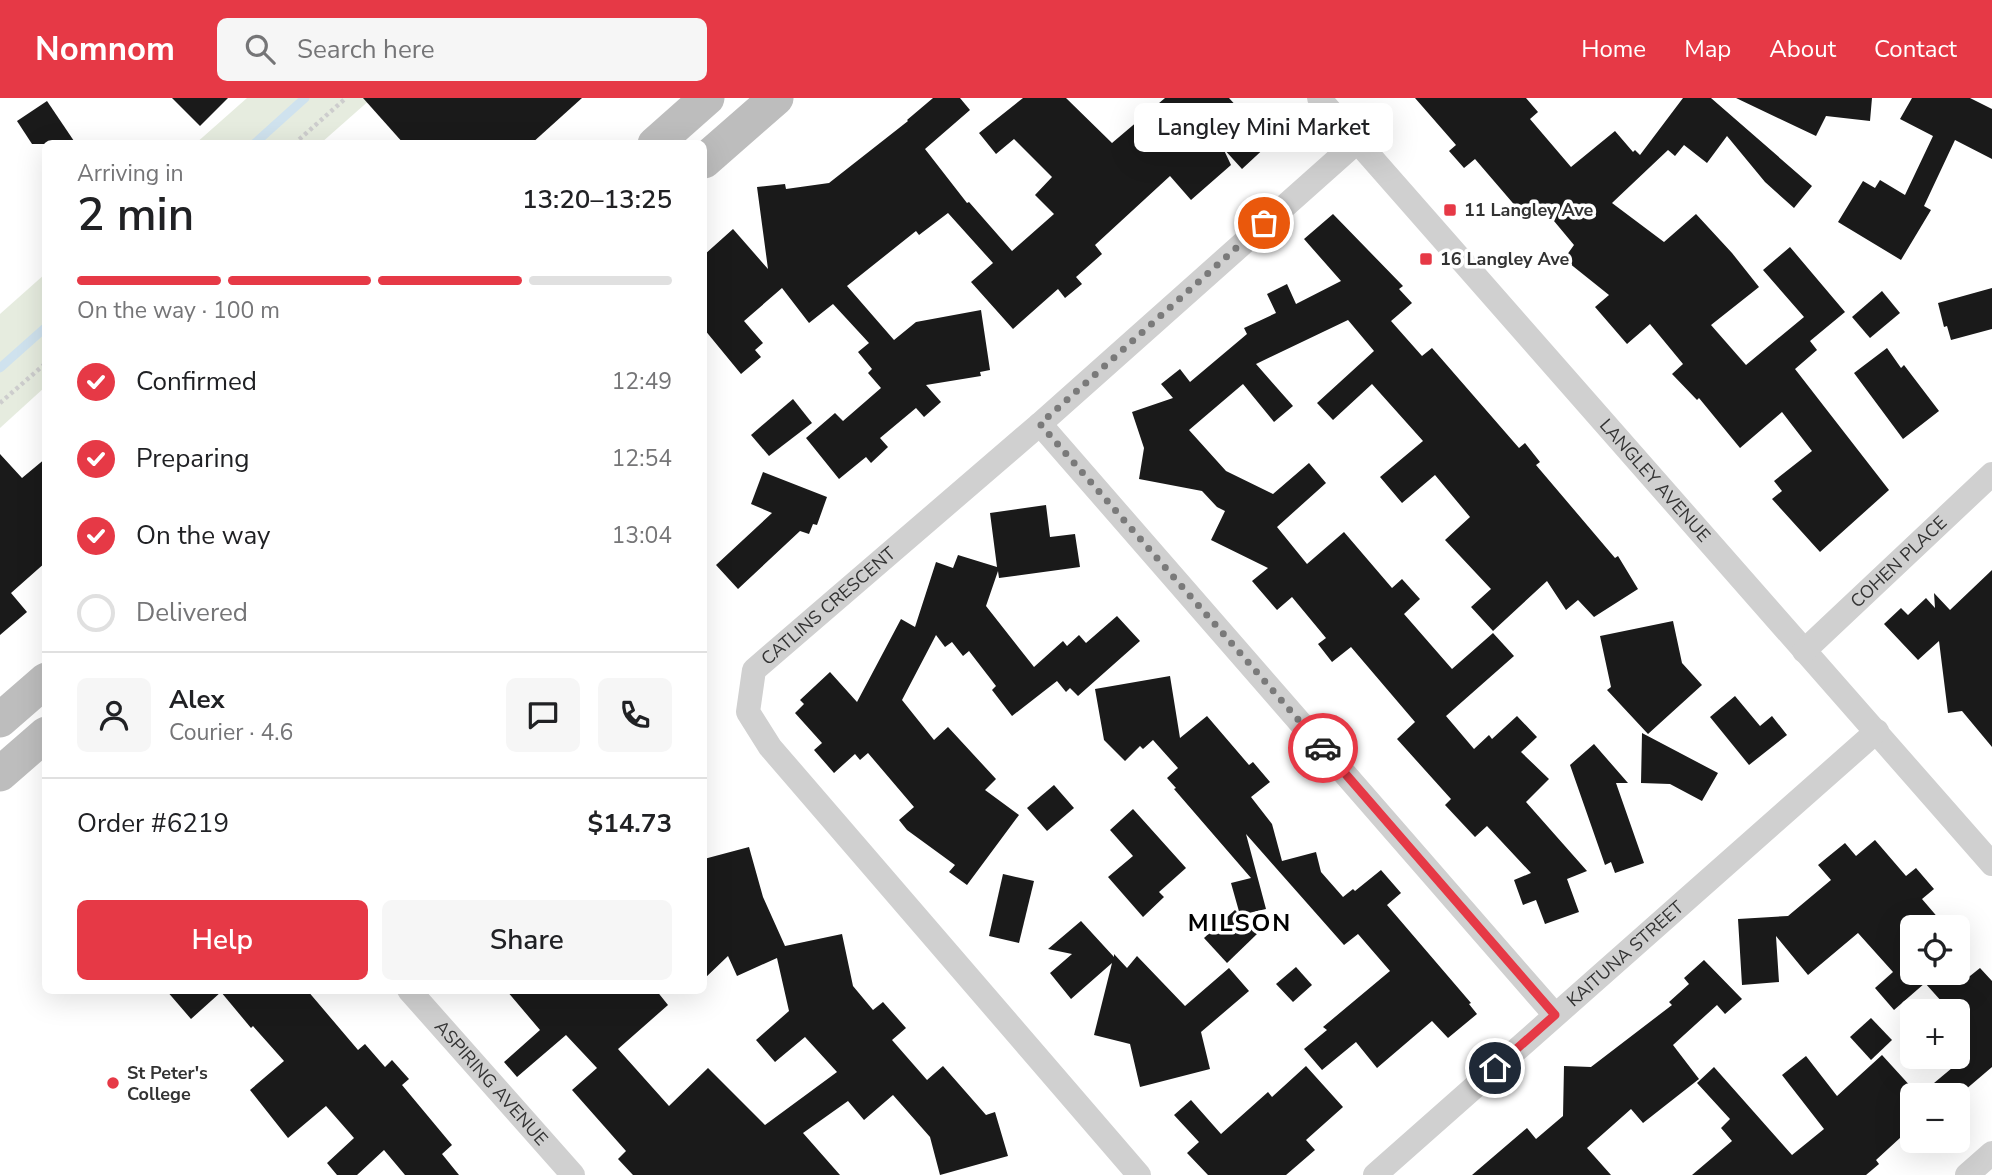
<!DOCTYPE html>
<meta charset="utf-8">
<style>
:root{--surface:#fff;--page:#f6f6f6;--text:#202124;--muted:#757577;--line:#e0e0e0;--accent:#e63946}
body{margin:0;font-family:"Nunito Sans",sans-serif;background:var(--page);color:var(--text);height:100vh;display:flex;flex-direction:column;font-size:26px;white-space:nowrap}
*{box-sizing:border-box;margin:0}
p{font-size:23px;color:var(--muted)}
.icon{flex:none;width:38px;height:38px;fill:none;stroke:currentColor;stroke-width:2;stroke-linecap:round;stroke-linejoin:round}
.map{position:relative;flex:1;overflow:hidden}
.panel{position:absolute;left:42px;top:42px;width:665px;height:854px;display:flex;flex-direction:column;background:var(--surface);border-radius:10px;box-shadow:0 7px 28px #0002}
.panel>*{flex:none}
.controls{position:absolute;left:1900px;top:817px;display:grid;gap:14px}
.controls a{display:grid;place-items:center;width:70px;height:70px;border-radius:10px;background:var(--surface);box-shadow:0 7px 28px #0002;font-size:35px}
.pin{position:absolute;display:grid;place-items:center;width:60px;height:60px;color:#fff;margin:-30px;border:4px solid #fff;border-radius:50%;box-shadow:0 2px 7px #0007}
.courier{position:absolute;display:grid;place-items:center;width:70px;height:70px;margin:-35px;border:5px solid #e63946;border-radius:50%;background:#fff;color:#222;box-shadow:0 2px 9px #0007}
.bubble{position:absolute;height:49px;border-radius:10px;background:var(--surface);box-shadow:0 7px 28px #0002;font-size:23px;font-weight:600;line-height:49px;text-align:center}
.overview em{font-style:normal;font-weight:600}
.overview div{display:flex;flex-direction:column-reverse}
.overview{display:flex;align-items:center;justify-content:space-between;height:119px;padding:0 35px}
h1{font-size:46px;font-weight:600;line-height:52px}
.bar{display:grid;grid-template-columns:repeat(4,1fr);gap:10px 7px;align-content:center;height:84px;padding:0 35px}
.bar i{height:9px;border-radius:5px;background:var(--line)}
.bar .current{background:var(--accent)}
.bar p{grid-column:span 4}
.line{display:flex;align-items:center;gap:18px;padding:0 35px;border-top:2px solid var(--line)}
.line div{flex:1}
.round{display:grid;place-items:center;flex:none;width:74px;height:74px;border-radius:10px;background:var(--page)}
ol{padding:0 35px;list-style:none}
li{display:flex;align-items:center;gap:21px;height:77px}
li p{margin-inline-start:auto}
li .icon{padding:7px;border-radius:50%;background:var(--accent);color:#fff;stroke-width:4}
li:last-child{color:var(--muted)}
li i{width:38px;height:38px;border:4px solid var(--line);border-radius:50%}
.action{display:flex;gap:14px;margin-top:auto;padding:14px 35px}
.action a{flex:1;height:80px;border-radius:10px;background:var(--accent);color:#fff;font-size:28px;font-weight:600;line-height:80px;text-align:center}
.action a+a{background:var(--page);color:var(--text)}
header{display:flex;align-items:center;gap:42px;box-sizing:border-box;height:98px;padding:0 35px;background:var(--accent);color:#fff}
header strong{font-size:33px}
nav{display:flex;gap:38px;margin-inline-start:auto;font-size:24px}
.search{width:490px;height:63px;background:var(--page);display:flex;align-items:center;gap:18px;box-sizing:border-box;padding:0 24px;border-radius:10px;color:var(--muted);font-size:26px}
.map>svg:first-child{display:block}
.green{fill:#e6ecdf}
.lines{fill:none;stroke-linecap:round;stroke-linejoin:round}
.stream{stroke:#cfe2ee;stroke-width:9}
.building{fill:#1a1a1a}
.path{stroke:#cdcdcd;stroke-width:4.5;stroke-dasharray:3.5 3.5;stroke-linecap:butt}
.minor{stroke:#d0d0d0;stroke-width:24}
.secondary{stroke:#bdbdbd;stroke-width:35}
.done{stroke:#7a7a7a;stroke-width:7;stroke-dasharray:0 12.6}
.route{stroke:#e63946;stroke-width:9}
.poi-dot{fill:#e63946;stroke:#fff;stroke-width:2.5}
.labels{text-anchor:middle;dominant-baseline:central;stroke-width:7;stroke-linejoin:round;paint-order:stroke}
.poi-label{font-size:18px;font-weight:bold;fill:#333;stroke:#fff;text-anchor:start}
.street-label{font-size:18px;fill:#333;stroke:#fff}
.district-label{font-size:24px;font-weight:bold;letter-spacing:2px;fill:#000;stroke:#fff}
</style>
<header>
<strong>Nomnom</strong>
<div class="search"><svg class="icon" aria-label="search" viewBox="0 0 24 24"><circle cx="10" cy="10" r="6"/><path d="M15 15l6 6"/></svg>Search here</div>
<nav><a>Home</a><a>Map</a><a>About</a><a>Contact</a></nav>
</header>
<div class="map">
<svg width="1992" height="1077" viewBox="0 0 1992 1077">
<rect width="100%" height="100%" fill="#fff"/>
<!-- green -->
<g class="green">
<path d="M247,0H372L321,45L195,46Z"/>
<path d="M45,176V289L0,330V216Z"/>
</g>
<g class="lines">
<!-- stream -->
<g class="stream">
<path d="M254,46L305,0"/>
<path d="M0,270L46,229"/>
</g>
</g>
<!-- building -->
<g class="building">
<path d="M172,0H228L200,28Z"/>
<path d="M363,0H582L531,46H404Z"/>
<path d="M933,0H960L970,12L925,51L967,105L969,104L1012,153L1054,116L1035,97L1052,79L1014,41L996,56L979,35L1023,0H1066L1112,45L1165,0H1229L1270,45L1242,71L1223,50L1231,67L1191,102L1170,78L1095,147L1102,156L1076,179L1082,186L1065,200L1058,191L1013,231L971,184L993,165L948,115L919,137L916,133L847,188L894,242L916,224L981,212L990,272L980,274L981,278L926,287L941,304L924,319L916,310L880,340L888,349L871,365L866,359L839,381L806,340L835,315L843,323L881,290L868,275L872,271L858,254L869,245L833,206L809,225L782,190L744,223L763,245L755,252L761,259L741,276L704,231V157L733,131L768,171L757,89L785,86L786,91L829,85L908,23L907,22Z"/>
<path d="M1415,0H1526L1538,14L1530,21L1571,69L1615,33L1633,54L1635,52L1640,57L1683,0H1711L1812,88L1794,110L1765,84L1727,38L1707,65L1684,47L1675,58L1668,52L1612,105L1664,144L1696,116L1732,155L1759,189L1711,227L1746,267L1804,219L1763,172L1790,149L1845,214L1810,243L1817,252L1795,271L1889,392L1820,454L1772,401L1782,393L1774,383L1812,353L1782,314L1740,350L1699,300L1697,302L1672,276L1683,266L1650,226L1627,246L1595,209L1609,197L1564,161L1574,147L1539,105L1524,118L1475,61L1464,70L1449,53L1456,47Z"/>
<path d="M1736,0H1872L1870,23L1826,18L1816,38Z"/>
<path d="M1912,0H1970L1992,11V61L1955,42L1924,108L1931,112L1901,162L1838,124L1863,83L1875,90L1880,82L1905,97L1933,38L1900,21Z"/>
<path d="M47,3L76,46H32L17,23Z"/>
<path d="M1333,116L1403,188L1399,191L1412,205L1391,223L1422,258L1432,250L1519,350L1525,345L1540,364L1536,367L1615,460L1618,458L1638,491L1594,519L1578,502L1566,512L1547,483L1493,533L1471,509L1491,491L1445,442L1470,419L1435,377L1402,405L1380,379L1423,343L1372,286L1333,322L1317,305L1374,253L1348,222L1256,266L1293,308L1274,324L1243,286L1189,332L1226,373L1273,396L1309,365L1326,385L1277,429L1307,466L1344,434L1392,490L1402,481L1420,501L1404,516L1452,571L1493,535L1514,558L1446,618L1474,651L1489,637L1492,641L1517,618L1537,639L1521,654L1549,681L1526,704L1587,773L1567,781L1579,814L1545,826L1536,802L1523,807L1514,782L1531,775L1487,728L1475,739L1445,707L1451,701L1397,641L1415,624L1351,549L1332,564L1318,546L1326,540L1292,499L1277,512L1252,483L1268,470L1211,442L1225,413L1217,409L1202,393L1139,381L1144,350L1132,314L1173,300L1161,286L1180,271L1190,284L1247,236L1244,230L1276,215L1267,196L1287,186L1296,206L1341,183L1304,141Z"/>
<path d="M1992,190V231L1951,242L1947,228L1944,229L1938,205Z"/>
<path d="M1882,193L1900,215L1870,240L1852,219Z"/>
<path d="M1887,250L1901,270L1904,267L1939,313L1903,341L1854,275Z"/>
<path d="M793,301L812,325L769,358L751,337Z"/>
<path d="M0,356L22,380L46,360V464L11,495L27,514L0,537Z"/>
<path d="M763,374L827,399L817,427L813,426L809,436L800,433L738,491L716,467L772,415L751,406Z"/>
<path d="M1046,407L1050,439L1075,436L1080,469L999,480L998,473L986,508L1034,569L1063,543L1067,548L1079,537L1086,545L1117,518L1140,543L1078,598L1070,590L1066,594L1057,583L1012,618L992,592L996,588L969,553L963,558L952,544L945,549L936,537L902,602L934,642L948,629L996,681L985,692L1019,717L967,787L949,774L955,767L907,732L899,722L914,709L868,655L860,662L855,656L834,675L814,652L822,645L795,615L804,606L800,602L830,574L857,604L901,521L915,529L936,464L953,470L958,457L997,469L990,415Z"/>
<path d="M1992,472V649L1962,613L1948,615L1939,543L1918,562L1884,526L1901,510L1908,517L1926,500L1935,510L1934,495L1950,512Z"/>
<path d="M1673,523L1682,565L1702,587L1648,636L1607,592L1611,589L1600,538Z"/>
<path d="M1170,578L1180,640L1207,618L1249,667L1253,664L1270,684L1251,699L1272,726L1282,763L1316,754L1321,774L1343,799L1353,791L1355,793L1381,772L1401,795L1387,807L1471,905L1469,906L1477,916L1448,940L1432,923L1377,970L1356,944L1322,972L1304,951L1327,932L1323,929L1390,873L1358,836L1344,847L1246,736L1266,811L1240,817L1231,785L1251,780L1174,691L1176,690L1167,680L1178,670L1153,642L1143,651L1140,648L1125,663L1104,642L1095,591Z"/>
<path d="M1735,598L1760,628L1772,618L1787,637L1749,667L1710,619Z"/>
<path d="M1642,635L1718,675L1702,703L1670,686L1641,685Z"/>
<path d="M1594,646L1628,685H1616L1644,765L1615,775L1611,764L1605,767L1570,667Z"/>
<path d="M1054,687L1074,710L1047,733L1027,710Z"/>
<path d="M1133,711L1186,770L1159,794L1164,799L1143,819L1108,779L1133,758L1110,732Z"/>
<path d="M1875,742L1906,778L1916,770L1934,791L1922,801L1940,822L1931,830H1913V875H1958V865L1970,878L1980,870L1992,883V969L1958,998H1945L1934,985L1958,965V914H1951L1925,885L1894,912L1875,890L1893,874L1858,835L1808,877L1776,838L1779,884L1742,887L1738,821L1788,818L1831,782L1818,767L1845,745L1856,758Z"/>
<path d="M749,749L763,799L785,848L842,836L853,888L873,912L883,904L906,930L892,942L927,982L943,968L986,1017L995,1014L1008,1058L940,1077L930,1039L893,997L864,1022L848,1003L803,1035L840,1077H633L618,1061L626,1053L572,992L597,970L566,937L517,979L504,964L540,932L506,892H656L668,907L618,951L669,1008L708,970L765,1027L837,974L805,939L775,964L756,942L789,913L777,860L737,878L728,858L704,881V761Z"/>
<path d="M1003,776L1034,783L1019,845L989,838Z"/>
<path d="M1235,812L1257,836L1227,865L1204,840Z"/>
<path d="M1081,823L1114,859V856L1127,870L1137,858L1185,908L1229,870L1249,893L1201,934L1210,971L1140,989L1130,946L1094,937L1112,865L1071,901L1050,875L1072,856L1048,851Z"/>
<path d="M1704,862L1742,901L1725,916L1717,907L1673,947L1699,981L1643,1025L1631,1011L1587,1050L1611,1077H1472L1527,1030L1536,1041L1563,1018L1564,968L1591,969L1672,907L1669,904L1689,886L1684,880Z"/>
<path d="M1296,869L1312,887L1293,904L1276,886Z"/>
<path d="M166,892H307L358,952L365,946L385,969L392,962L409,981L402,987L452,1047L442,1056L459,1077H405L384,1052L357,1077H337L327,1065L354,1040L326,1008L288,1040L250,992L284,963L253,928L251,930L221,894L191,921Z"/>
<path d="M1871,920L1892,942L1871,962L1850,939Z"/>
<path d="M1882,957L1913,991V1028L1876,1062L1879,1066L1866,1077H1692L1732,1043L1721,1030L1730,1021L1697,985L1714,969L1792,1057L1824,1031L1782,977L1806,958L1837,998Z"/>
<path d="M1306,968L1343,1009L1306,1042L1315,1052L1286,1077H1208L1187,1055L1199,1044L1174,1017L1191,1002L1221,1036L1268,994L1272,999Z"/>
</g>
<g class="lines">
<!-- path -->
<g class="path">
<path d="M294,46L346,0"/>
<path d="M0,305L46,265"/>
</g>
<!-- minor -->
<g class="minor">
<path id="s1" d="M1319,0L1992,766"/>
<path d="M1040,326L1555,917"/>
<path id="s2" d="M1804,553L1992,376"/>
<path id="s3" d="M409,892L573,1077"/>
<path id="s4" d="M1139,1077L770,649L748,614L754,572L1040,326L1358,43"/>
<path id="s5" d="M1375,1077L1877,633"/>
<path d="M1967,1077L1992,1055"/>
</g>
<!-- secondary -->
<g class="secondary">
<path d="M655,46L707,0"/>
<path d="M704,63L776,0"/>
<path d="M0,622L46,582"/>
<path d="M0,676L46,636"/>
</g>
</g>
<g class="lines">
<!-- done -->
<path class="done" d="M1264,125L1040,326L1323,650"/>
<!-- route -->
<path class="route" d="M1323,650L1555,917L1495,970"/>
</g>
<!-- markers -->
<g class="poi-dot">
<rect x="1443" y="105" width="14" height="14" rx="3.5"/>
<rect x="1419" y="154" width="14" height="14" rx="3.5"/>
<circle cx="113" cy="985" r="7"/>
</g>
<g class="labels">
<!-- poi labels -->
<g class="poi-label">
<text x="1464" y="112">11 Langley Ave</text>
<text x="1440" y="161">16 Langley Ave</text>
<text x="127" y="975">St Peter's<tspan x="127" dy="21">College</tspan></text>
</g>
<!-- street labels -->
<g class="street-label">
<text stroke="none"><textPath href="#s1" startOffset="509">LANGLEY AVENUE</textPath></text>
<text stroke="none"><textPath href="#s2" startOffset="130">COHEN PLACE</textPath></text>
<text stroke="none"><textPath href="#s4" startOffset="747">CATLINS CRESCENT</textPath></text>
<text stroke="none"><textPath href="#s5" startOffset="334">KAITUNA STREET</textPath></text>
<text stroke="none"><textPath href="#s3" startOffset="124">ASPIRING AVENUE</textPath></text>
</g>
<!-- district labels -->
<g class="district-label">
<text x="1240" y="825">MILSON</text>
</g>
</g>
</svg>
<div class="controls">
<a><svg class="icon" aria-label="locate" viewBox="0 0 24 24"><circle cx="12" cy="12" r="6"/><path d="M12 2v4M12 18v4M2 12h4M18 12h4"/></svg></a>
<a>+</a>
<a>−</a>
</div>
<div class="pin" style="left:1264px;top:125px;background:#ea580c"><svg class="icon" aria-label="bag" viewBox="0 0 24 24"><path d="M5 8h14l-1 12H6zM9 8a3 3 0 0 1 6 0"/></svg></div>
<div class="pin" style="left:1495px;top:970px;background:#1f2937"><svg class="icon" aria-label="home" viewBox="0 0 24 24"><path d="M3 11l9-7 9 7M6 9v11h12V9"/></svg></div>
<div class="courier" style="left:1323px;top:650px"><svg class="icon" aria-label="car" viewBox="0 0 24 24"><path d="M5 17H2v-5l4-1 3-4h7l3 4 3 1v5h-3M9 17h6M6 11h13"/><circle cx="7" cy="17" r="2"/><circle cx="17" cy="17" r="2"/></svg></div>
<div class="bubble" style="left:1134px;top:5px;width:259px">Langley Mini Market</div>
<section class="panel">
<div class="overview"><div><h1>2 min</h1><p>Arriving in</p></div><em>13:20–13:25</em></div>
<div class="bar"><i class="current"></i><i class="current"></i><i class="current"></i><i></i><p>On the way · 100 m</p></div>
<ol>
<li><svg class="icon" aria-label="check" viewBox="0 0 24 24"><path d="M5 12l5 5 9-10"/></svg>Confirmed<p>12:49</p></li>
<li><svg class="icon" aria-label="check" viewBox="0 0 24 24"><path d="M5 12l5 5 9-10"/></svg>Preparing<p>12:54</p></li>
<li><svg class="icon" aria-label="check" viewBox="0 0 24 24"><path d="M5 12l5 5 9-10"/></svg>On the way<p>13:04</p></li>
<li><i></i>Delivered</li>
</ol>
<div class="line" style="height:126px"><a class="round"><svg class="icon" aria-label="person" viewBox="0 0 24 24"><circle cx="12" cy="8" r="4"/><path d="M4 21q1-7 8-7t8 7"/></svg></a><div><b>Alex</b><p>Courier · 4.6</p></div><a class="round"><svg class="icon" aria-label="chat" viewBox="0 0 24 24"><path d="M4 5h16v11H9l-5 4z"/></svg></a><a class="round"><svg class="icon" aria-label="phone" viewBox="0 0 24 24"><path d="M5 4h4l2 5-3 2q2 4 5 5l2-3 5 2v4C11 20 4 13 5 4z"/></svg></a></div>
<div class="line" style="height:91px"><div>Order #6219</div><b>$14.73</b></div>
<div class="action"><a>Help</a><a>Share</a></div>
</section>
</div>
